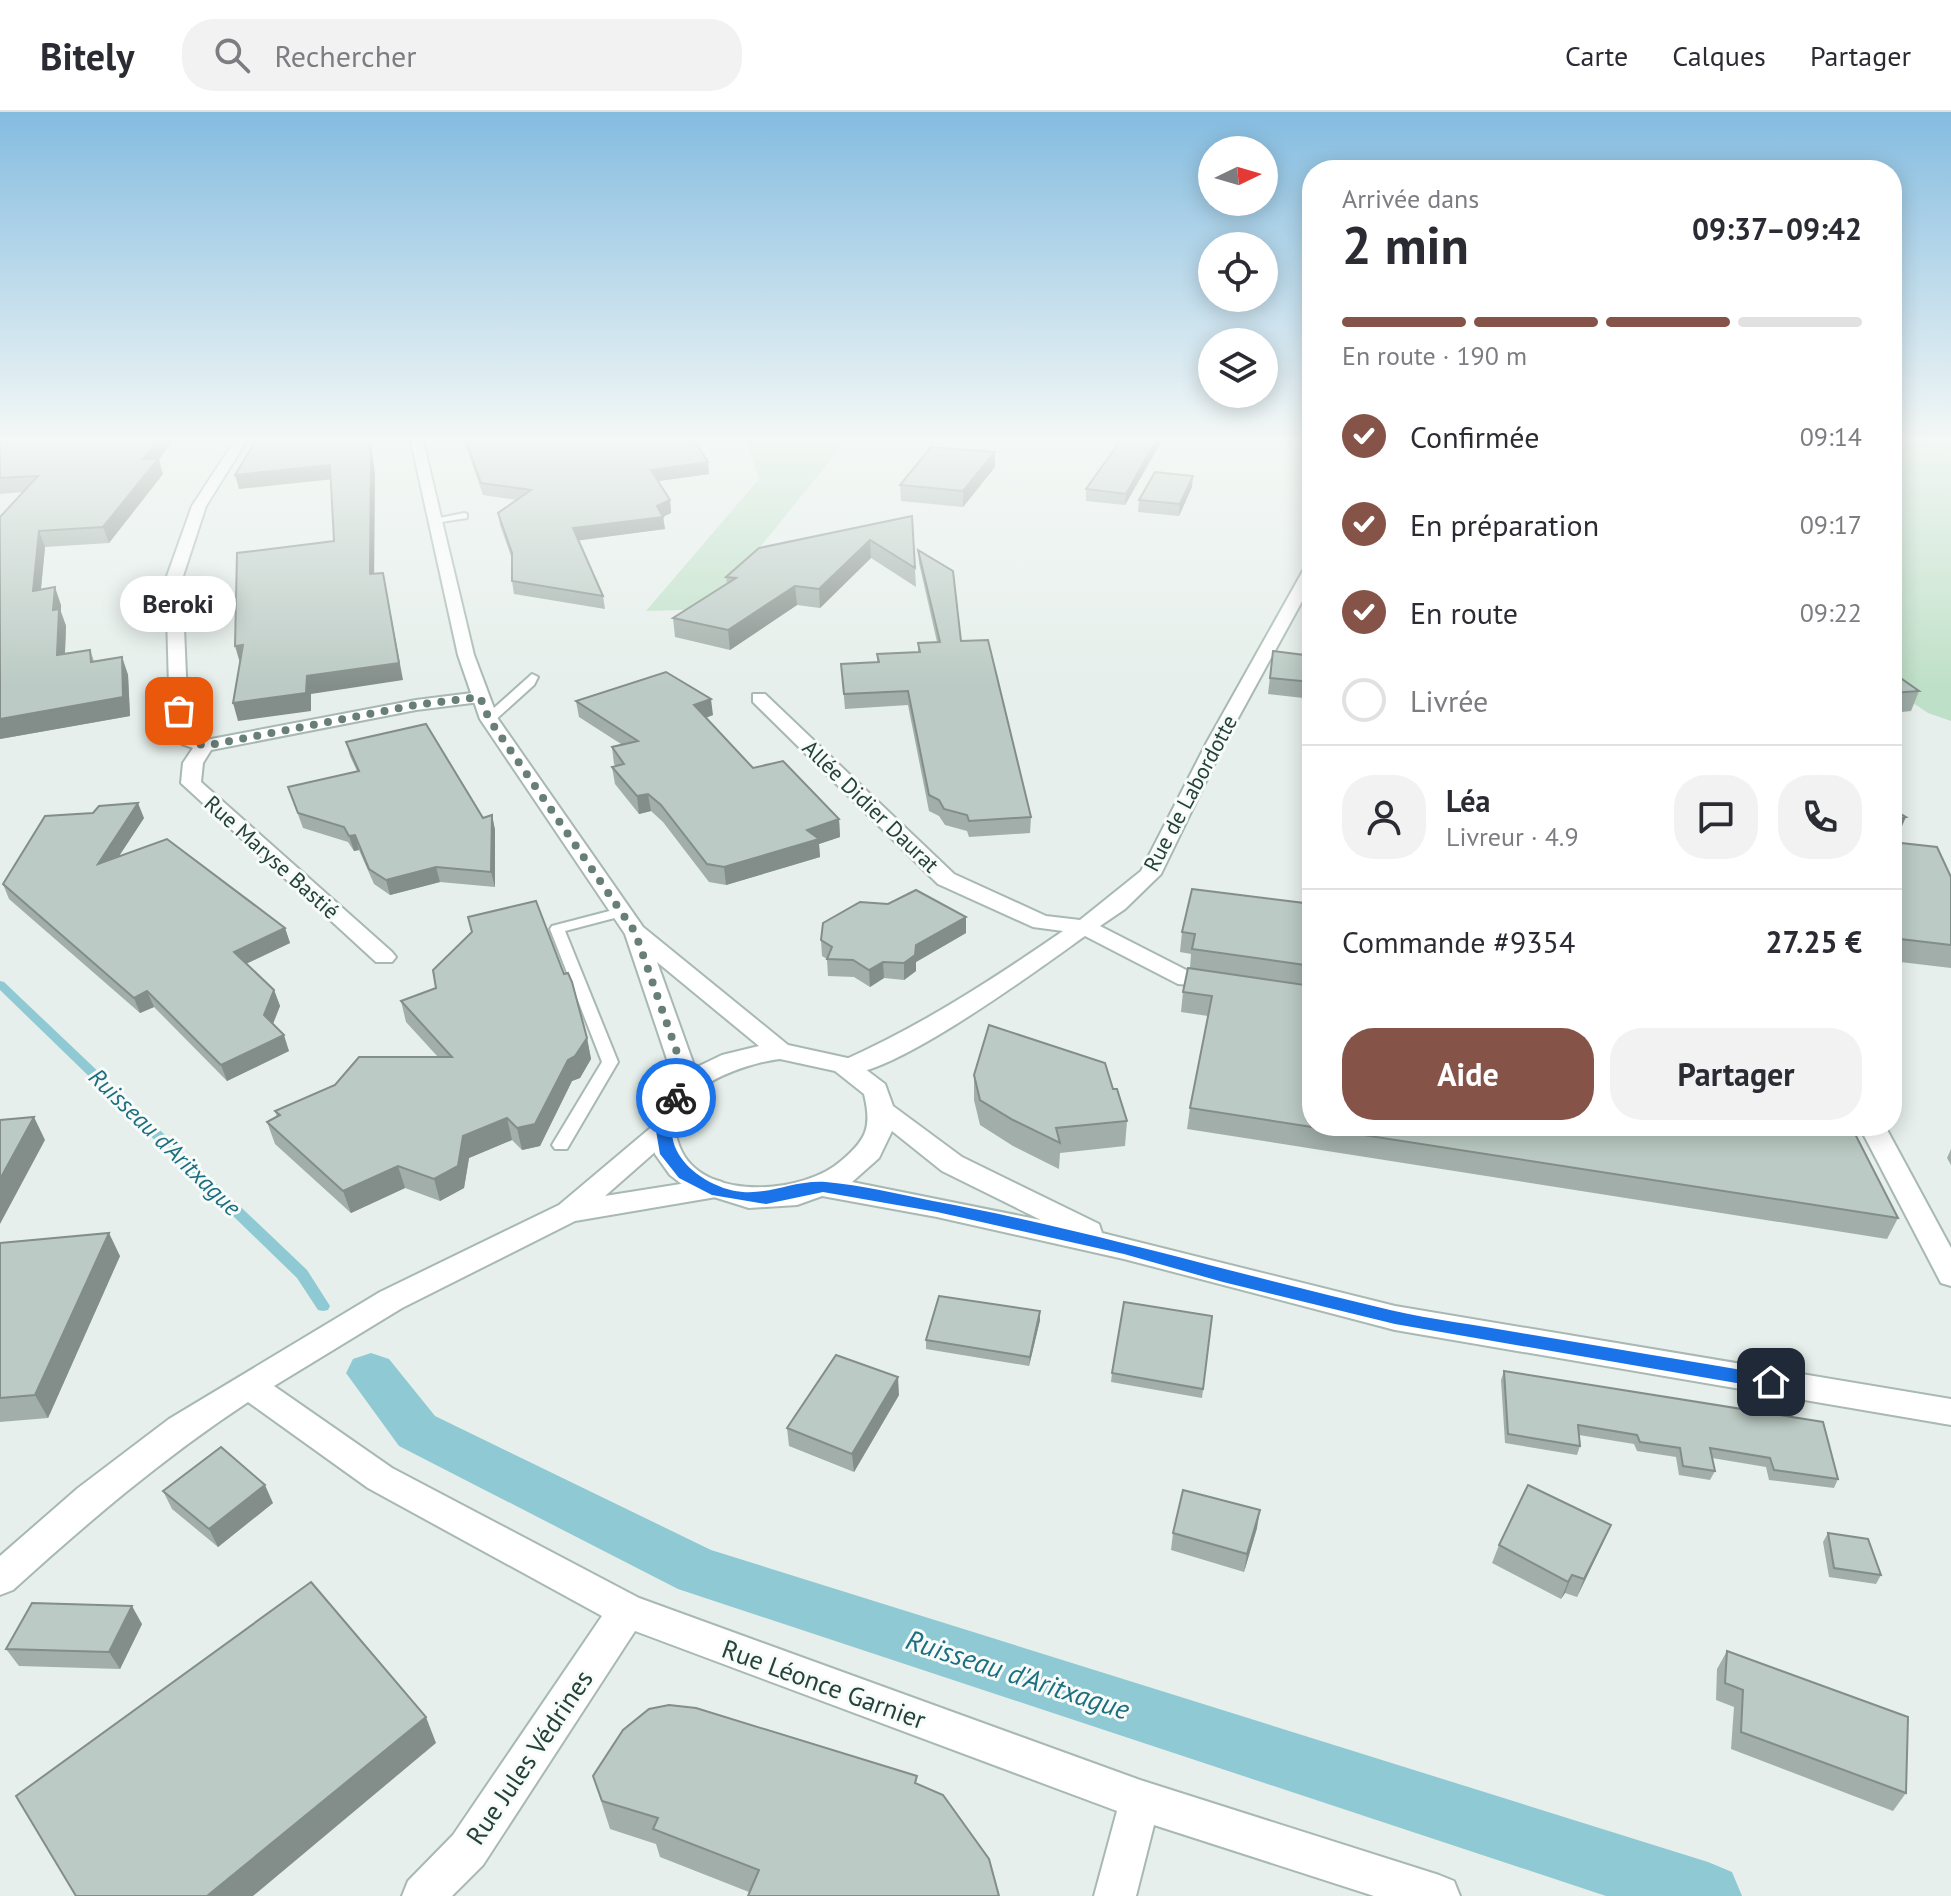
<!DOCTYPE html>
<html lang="fr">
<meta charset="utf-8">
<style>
:root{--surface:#fff;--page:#f2f2f3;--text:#2b2b33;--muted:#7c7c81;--line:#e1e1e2;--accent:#855347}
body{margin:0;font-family:"PT Sans",sans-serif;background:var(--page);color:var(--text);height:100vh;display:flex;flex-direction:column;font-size:30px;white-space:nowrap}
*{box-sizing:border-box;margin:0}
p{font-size:26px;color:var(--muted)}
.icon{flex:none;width:44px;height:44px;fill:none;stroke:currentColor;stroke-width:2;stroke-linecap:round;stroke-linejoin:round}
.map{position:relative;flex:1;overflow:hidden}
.details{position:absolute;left:1302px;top:48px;width:600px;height:976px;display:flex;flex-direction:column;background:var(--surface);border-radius:32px;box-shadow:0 4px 20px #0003}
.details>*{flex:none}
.needle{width:52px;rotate:85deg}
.tools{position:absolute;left:1198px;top:24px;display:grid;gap:16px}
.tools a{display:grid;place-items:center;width:80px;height:80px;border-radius:50%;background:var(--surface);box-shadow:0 4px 20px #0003;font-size:40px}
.pin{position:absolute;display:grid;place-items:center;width:68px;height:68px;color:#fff;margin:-34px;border-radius:16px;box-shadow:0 4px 12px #0006}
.courier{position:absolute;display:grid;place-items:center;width:80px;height:80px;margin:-40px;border:6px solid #1a73e8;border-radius:50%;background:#fff;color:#222;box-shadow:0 2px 10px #0007}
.bubble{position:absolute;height:56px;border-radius:28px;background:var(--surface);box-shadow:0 4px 20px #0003;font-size:26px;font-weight:800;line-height:56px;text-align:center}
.headline em{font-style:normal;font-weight:800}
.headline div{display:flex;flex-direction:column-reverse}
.headline{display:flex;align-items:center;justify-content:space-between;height:136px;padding:0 40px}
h1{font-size:52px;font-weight:800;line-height:60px}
.bar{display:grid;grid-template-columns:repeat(4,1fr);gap:12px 8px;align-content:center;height:96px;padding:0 40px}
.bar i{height:10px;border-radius:6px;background:var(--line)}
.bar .current{background:var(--accent)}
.bar p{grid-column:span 4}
.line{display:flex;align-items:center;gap:20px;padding:0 40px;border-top:2px solid var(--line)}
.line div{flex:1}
.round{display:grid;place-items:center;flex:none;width:84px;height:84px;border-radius:32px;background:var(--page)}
ol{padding:0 40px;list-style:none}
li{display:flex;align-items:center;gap:24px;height:88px}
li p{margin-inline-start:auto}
li .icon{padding:8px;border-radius:50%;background:var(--accent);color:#fff;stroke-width:4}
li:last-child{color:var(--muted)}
li i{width:44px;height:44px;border:4px solid var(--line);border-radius:50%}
.button{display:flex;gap:16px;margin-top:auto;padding:16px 40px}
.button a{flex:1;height:92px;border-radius:32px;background:var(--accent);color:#fff;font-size:32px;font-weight:800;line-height:92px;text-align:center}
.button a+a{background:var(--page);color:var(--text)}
header{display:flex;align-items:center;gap:48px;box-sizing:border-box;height:112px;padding:0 40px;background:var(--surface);border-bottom:2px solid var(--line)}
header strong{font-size:38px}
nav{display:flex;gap:44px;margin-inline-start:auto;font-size:28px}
.search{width:560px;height:72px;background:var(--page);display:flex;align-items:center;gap:20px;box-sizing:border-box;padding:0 28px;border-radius:32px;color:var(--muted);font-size:30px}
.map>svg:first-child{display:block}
.green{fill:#bfe0c8}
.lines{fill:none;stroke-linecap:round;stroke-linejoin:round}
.stream{fill:#8ec9d4;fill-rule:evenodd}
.canal{fill:#8ec9d4;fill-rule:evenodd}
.service-casing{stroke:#a8b8b2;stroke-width:4}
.minor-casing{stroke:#a8b8b2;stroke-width:4}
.tertiary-casing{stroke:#a8b8b2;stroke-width:4}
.service{fill:#fff;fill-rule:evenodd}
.minor{fill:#fff;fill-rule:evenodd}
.tertiary{fill:#fff;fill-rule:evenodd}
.wall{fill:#a1aea9}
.shaded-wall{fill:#838d89}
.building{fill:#bbcac4;stroke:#838d89;stroke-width:2}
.route{fill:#1a73e8}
.done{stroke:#687f78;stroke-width:8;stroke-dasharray:0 14.4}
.labels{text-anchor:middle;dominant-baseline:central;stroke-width:6;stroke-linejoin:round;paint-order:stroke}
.street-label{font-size:22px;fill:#24423a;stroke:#f7fbf9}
.water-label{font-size:24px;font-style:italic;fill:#1c6f80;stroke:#f7fbf9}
.near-street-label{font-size:26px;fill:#24423a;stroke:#f7fbf9}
.near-water-label{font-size:28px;font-style:italic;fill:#1c6f80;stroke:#f7fbf9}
</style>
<header>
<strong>Bitely</strong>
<div class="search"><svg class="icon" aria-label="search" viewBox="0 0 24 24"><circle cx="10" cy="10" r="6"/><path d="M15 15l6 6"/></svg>Rechercher</div>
<nav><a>Carte</a><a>Calques</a><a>Partager</a></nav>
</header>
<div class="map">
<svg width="1951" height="1784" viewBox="0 0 1951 1784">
<rect width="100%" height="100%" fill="#e6efeb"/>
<!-- green -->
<g class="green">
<path d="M745,325H828L841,335L710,497L646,499L759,367Z"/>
<path d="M1892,325H1951V609L1928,601L1892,577Z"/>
</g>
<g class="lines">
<!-- stream -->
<path class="stream" d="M0,869L4,870L307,1158L330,1194L328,1198L323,1199L318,1198L297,1166L0,878Z"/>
<!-- canal -->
<path class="canal" d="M371,1241L389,1247L435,1304L711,1438L1708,1750L1732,1760L1742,1784H1606L678,1477L399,1334L346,1261L353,1247Z"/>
<defs>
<g id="service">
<path d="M464,401L467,402V406L435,411L430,408Z"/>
<path d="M532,562L538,565L534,573L493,610H485V604Z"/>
<path d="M621,796L626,797L628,800L626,803L565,819L618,950L567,1037H555L552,1033L602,950L550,817L552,814Z"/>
</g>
<g id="minor">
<path d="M237,325H249L206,394L182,467L188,612L196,624L206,628L416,588L480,580L489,585L480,590L416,598L211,638L203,651L201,670L392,840L396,845L392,850H376L181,671L183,651L193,636L182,632L170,612L166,467L192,394Z"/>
<path d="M1312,452V471L1225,630L1161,762L1125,797L1100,814L1192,861L1226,866L1230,871L1226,876L1178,872L1085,824C1046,852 883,972 842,961L838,955L842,949C921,914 992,868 1063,819L1033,815L938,772L753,590V582H765L954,762L1046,804L1080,808L1141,759L1207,630L1304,457Z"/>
<path d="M663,1010L672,1013L676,1019L672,1025L605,1084L712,1067L722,1070L726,1077L722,1084L575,1109L402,1196L274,1274L392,1356L639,1486L1140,1668L1439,1763L1454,1769L1460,1784H1374L1154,1713L1136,1784H1094L1117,1699L635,1519L483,1753L452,1784H402L408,1769L453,1723L602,1504L368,1376L248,1290C163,1346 88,1410 13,1478L0,1483V1444L78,1376L169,1307L380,1180L559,1093L654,1013Z"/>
<path d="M1859,1014H1885L1951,1136V1174L1941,1171Z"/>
</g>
<path id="tertiary" d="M410,325H422L474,543L498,607L643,815L788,933L852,947L885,972L893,994L962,1045L1099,1112L1102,1121L1395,1194L1951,1287V1313L1395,1218L1124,1147L937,1105L822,1084L797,1093L749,1096L688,1077L670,1063L655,1042L651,1026L652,1009L675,971L625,822L480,607L458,543ZM657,850L759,934L722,943L695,956ZM780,947L835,959L864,982C872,1015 867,1027 841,1049C805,1081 708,1090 682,1040C652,982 740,952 780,947ZM892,1019L942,1059L1041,1108L852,1070L879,1046Z"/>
</defs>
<!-- service casing -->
<use href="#service" class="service-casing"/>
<!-- minor casing -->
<use href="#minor" class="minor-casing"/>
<!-- tertiary casing -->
<use href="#tertiary" class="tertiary-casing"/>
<!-- service -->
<use href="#service" class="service"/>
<!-- minor -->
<use href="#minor" class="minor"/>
<!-- tertiary -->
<use href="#tertiary" class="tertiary"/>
</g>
<!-- wall -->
<g class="wall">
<path d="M0,325L159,348L163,362L109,431L45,435L41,477L61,493V500L66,514L65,542L90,538L94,549L122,545L128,563L130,604L0,627L23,380L0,382Z"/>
<path d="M1123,325H1164L1125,393L1086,389V377Z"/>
<path d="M465,326L708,350L709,362L658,369L670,388L671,401L663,404L665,417L578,428L603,484L605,497L514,482L512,469V447L500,413L498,401L517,388L483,383L467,337Z"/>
<path d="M995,340V355L963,395L901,389L900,373Z"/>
<path d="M1192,375L1179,404L1138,400L1139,388Z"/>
<path d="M912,404L916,475L871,446L820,496L797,493L730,538L675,525L673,506L727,472L726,465Z"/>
<path d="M918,438L961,529L1031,705L1030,721L969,725L967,719L945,713L939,704L929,699L908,593L845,597L841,552L877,550V542L918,540V531L937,530L919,451Z"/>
<path d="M1273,539L1312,544V587L1268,582Z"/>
<path d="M1892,560L1919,579L1911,599L1892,601Z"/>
<path d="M576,589L713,603L706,606L753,656L839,707L840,725L819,732L820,745L726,773L709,770L663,710L651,699L639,702L615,672L612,655L616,654L614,652L612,635L621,632L579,605Z"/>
<path d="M346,630L483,706L492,703L495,718V775L440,770L390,783L374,772L359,738L354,739L348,730L303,716L288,675L357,659L350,644Z"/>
<path d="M144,706L119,744L285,816L290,831L246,852L274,878L280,894L273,912L289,939L227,969L154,895L140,901L9,787L3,772Z"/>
<path d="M1892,730L1951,765V856L1892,849Z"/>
<path d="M1312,792V1014L1898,1106L1887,1127L1187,1017L1190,996L1208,904L1181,900L1183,880L1190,856L1191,842L1180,840L1182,820Z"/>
<path d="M966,805V821L916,850V859L904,868L884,866L870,875L854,865L828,864L827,847L822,844L821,828Z"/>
<path d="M401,889L587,926L591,947L580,966L572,969L540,1034L522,1038L512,1028L469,1046L464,1076L440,1089L405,1076L351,1101L275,1032L267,1010L277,1005L275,999L438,945L406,910Z"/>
<path d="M974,963L1113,977L1127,1009L1125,1034L1060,1041L1059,1057L1013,1034L980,1013L974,988Z"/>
<path d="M1951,1037V1053L1947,1046Z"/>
<path d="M0,1131L120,1144L48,1306L0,1310Z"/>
<path d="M1212,1204L1202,1286L1111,1270L1112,1261Z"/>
<path d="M1040,1208L1029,1254L926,1237V1228Z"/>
<path d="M1504,1259L1838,1367L1834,1376L1769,1368L1766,1355L1712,1346L1715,1359L1710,1368L1679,1363L1676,1345L1637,1339L1634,1332L1579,1323L1580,1334L1577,1343L1505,1331L1501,1268Z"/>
<path d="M899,1283L854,1360L789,1334L787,1316Z"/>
<path d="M163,1379L273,1391L218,1435L172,1397Z"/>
<path d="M1611,1413L1577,1485L1565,1481L1561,1487L1492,1451L1499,1433Z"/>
<path d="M1257,1416L1244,1460L1171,1438L1173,1421Z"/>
<path d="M1828,1421L1881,1463L1876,1472L1829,1465L1823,1430Z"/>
<path d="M142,1512L120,1557L19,1554L6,1537Z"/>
<path d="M1727,1539L1906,1681L1893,1699L1731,1637L1734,1595L1716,1588L1717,1557Z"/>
<path d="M593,1664H917L749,1780L660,1745L656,1732L610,1717Z"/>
</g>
<!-- shaded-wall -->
<g class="shaded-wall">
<path d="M160,325H175L159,348L163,362L109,431L103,415L143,347Z"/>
<path d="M369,325H370L375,362L374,478L370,462Z"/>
<path d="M1158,325H1164L1125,393L1126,382Z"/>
<path d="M995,340V355L963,395V379Z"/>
<path d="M708,350L709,362L652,370L651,358Z"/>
<path d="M330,353L334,367L239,377L235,363Z"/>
<path d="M1193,364L1192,375L1179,404L1180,392Z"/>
<path d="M670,388L671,401L663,405L665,417L575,429L573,416L657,394Z"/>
<path d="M39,419L45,435L39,496L33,479Z"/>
<path d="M870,428L871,446L820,496L819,477Z"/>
<path d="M383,461L403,568L311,582V599L238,609L233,591L307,564Z"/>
<path d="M795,474L797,493L730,538L728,518Z"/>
<path d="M55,475L61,493V500L66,514L64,561L57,543L53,498Z"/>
<path d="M243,533L240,551L235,534Z"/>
<path d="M122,545L128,563L130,604L0,627V607Z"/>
<path d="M711,587L713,603L696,609L694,593Z"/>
<path d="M648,682L651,699L639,702L637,684Z"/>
<path d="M138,691L144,706L104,767L98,752Z"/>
<path d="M1899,692L1892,707V693Z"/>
<path d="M492,703L495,718V775L491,760Z"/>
<path d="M1906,705L1899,721L1892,722V708Z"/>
<path d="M839,707L840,725L819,732L820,745L726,773L724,755L807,718Z"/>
<path d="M355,723L359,738L354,739L349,724Z"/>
<path d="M436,755L440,770L390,783L386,768Z"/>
<path d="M966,805V821L916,850V859L904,868V851L916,833Z"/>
<path d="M285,816L290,831L239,855L234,840Z"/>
<path d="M883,850L884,866L870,875L869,858Z"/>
<path d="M274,878L280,894L270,919L264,903Z"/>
<path d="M147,879L154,895L140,901L134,886Z"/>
<path d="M284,923L289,939L227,969L221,953Z"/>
<path d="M587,926L591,947L580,966L572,969L540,1034L522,1038L517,1016L568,948Z"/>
<path d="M34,1005L45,1028L0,1112V1067Z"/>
<path d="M507,1006L512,1028L469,1046L464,1076L440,1089L434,1067L463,1024Z"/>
<path d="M398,1054L405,1076L351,1101L343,1079Z"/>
<path d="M109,1121L120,1144L48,1306L35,1283Z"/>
<path d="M1040,1199V1208L1029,1254L1030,1245Z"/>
<path d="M898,1265L899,1283L854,1360L852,1342Z"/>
<path d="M265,1373L273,1391L218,1435L209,1417Z"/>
<path d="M1260,1398L1257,1416L1244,1460L1247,1442Z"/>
<path d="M1611,1413L1603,1431L1577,1485L1584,1467Z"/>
<path d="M1572,1463L1565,1481L1561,1487L1568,1470Z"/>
<path d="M132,1494L142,1512L120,1557L109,1540Z"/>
<path d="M426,1605L436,1631L253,1784H207Z"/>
</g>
<!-- building -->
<g class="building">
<path d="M0,325H160L143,347H158L103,415L39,419L33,479L55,475L53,498L59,497L57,543L90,538L91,550L122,545L123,585L0,607V405L38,364L0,366Z"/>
<path d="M258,325H369L371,348L370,462L383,461L399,551L307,564L306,581L233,591L243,533L235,534L237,441L334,429L330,353L235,363Z"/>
<path d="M477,325H692L708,350L651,358L670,388L657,394L663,405L573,416L603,484L512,469V441L498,401L531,378L481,371L465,326Z"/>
<path d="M1123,325H1158L1126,382L1086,377Z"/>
<path d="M931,335L995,340L963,379L900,373Z"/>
<path d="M1155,360L1193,364L1180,392L1139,388Z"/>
<path d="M912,404L915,456L870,428L819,477L795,474L728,518L673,506L736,466L726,465L759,436Z"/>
<path d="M918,438L953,459L961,529L988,528L1031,705L969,709L967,703L944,697L939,688L929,683L908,579L844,582L841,552L879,550L877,542L920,540L918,531L940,530Z"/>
<path d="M1273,539L1312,544V570L1270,566Z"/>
<path d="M666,560L711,587L694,593L753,656L783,649L839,707L807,718L819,727L724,755L707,752L661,693L648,682L637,684L612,655L624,652L612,635L638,629L576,589Z"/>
<path d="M1892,560L1919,579L1892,581Z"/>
<path d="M426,612L483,706L492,703L491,760L436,755L386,768L369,757L355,723L349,724L344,715L298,701L288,675L359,659L346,630Z"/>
<path d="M138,691L98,752L167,727L285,816L234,840L274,878L264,903L284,923L221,953L147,879L134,886L3,772L45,704L93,701L99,694Z"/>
<path d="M1892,697L1906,705L1892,708Z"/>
<path d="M1892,730L1937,735L1951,765V833L1892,826Z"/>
<path d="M1192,777L1312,792V854L1192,837L1195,822L1182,820Z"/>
<path d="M916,778L966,805L916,833L915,843L904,851L883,850L869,858L853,848L827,847L832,835L821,828L823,811L860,790L888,792Z"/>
<path d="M536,789L564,862L568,861L572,870L587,926L575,944L568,948L535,1012L517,1016L507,1006L463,1024L458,1054L434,1067L398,1054L343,1079L267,1010L280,1003L275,999L335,973L359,945H452L401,889L436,876L433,858L472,820L468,805Z"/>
<path d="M1188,856L1312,874V1014H1851L1898,1106L1190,996L1212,884L1183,880Z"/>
<path d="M989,913L1105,951L1113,977H1117L1127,1009L1056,1016L1060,1031L1013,1008L980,988L974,963Z"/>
<path d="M34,1005L0,1067V1008Z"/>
<path d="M109,1121L35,1283L0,1286V1131Z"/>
<path d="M939,1184L1040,1199L1030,1245L926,1228Z"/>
<path d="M1124,1190L1212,1204L1203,1277L1112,1261Z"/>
<path d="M836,1243L898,1265L852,1342L787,1316Z"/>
<path d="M1504,1259L1823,1310L1838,1367L1774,1358L1770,1346L1710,1336L1715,1359L1683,1354L1680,1336L1640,1330L1637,1323L1578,1313L1580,1334L1508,1322Z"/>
<path d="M221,1335L265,1373L209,1417L163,1379Z"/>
<path d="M1528,1373L1611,1413L1584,1467L1572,1463L1568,1470L1499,1433Z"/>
<path d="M1183,1378L1260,1398L1247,1442L1173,1421Z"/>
<path d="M1828,1421L1868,1427L1881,1463L1834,1456Z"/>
<path d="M311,1470L426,1605L207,1784H76L16,1684Z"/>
<path d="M32,1491L132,1494L109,1540L6,1537Z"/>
<path d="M1727,1539L1908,1605L1906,1681L1741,1620L1743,1578L1725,1571Z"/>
<path d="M669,1593L696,1596L917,1664L915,1671L943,1683L989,1747L999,1784H748L759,1758L653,1717L658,1706L602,1689L593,1664L623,1618L649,1597Z"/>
</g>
<!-- sky -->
<linearGradient id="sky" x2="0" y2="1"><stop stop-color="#84bce0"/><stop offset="0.57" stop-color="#f4f8f6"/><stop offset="1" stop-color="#f4f8f6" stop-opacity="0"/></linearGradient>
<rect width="1951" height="574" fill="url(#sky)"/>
<!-- route -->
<path class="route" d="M676,982L683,986C658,1022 678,1055 714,1072C758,1093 786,1067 826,1070C861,1073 898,1082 933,1089C1087,1117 1238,1163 1390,1198C1433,1208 1478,1213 1521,1221C1604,1235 1688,1249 1771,1263L1780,1270L1771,1277L1395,1212L1223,1170L1124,1142L937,1100L823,1080L766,1092L712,1083L679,1066L660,1042L656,1019L663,994Z"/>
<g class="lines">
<!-- done -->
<path class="done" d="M179,599C180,619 185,626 204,634L416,593L480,585L489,607L635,820L688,972L676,986"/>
</g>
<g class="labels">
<!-- street labels -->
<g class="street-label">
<text transform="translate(1190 681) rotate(-62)">Rue de Labordotte</text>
<text transform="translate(871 694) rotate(44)">Allée Didier Daurat</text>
<text transform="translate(272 745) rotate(42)">Rue Maryse Bastié</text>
</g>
<!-- water labels -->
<g class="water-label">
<text transform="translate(165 1030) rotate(44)">Ruisseau d'Aritxague</text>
</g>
<!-- near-street labels -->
<g class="near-street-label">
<text transform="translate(824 1572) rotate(20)">Rue Léonce Garnier</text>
<text transform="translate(529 1645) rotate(-56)">Rue Jules Védrines</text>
</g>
<!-- near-water labels -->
<g class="near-water-label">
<text transform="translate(1018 1562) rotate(18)">Ruisseau d'Aritxague</text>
</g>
</g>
</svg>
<div class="tools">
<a><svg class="needle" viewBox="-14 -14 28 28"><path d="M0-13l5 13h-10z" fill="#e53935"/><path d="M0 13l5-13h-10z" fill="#7c7c81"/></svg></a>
<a><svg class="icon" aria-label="locate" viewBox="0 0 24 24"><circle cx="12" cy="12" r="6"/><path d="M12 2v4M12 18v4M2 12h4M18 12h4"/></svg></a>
<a><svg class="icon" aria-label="layers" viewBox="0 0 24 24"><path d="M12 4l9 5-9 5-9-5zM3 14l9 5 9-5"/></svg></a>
</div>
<div class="pin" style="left:179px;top:599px;background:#ea580c"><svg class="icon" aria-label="bag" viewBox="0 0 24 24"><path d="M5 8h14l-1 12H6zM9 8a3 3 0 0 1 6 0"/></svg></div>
<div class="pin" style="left:1771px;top:1270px;background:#1f2937"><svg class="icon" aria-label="home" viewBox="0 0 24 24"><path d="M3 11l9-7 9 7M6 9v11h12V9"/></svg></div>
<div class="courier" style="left:676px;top:986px"><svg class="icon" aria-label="bike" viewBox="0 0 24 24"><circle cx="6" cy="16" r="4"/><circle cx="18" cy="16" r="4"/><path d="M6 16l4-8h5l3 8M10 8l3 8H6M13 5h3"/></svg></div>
<div class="bubble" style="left:120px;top:464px;width:116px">Beroki</div>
<section class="details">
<div class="headline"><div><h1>2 min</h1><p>Arrivée dans</p></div><em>09:37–09:42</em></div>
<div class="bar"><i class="current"></i><i class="current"></i><i class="current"></i><i></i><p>En route · 190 m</p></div>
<ol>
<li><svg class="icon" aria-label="check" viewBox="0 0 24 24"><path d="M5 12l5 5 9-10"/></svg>Confirmée<p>09:14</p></li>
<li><svg class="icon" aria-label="check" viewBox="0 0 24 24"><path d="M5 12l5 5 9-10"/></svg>En préparation<p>09:17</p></li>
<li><svg class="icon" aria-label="check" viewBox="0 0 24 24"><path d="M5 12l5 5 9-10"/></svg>En route<p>09:22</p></li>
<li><i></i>Livrée</li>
</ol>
<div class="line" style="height:144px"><a class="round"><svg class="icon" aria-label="person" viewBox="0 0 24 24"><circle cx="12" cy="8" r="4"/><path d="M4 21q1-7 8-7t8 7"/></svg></a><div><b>Léa</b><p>Livreur · 4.9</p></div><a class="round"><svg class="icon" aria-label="chat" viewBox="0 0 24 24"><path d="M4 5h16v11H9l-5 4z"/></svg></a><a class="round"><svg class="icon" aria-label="phone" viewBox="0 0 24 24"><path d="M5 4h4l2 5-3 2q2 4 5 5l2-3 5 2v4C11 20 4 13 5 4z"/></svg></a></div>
<div class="line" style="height:104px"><div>Commande #9354</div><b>27.25 €</b></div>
<div class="button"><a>Aide</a><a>Partager</a></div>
</section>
</div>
